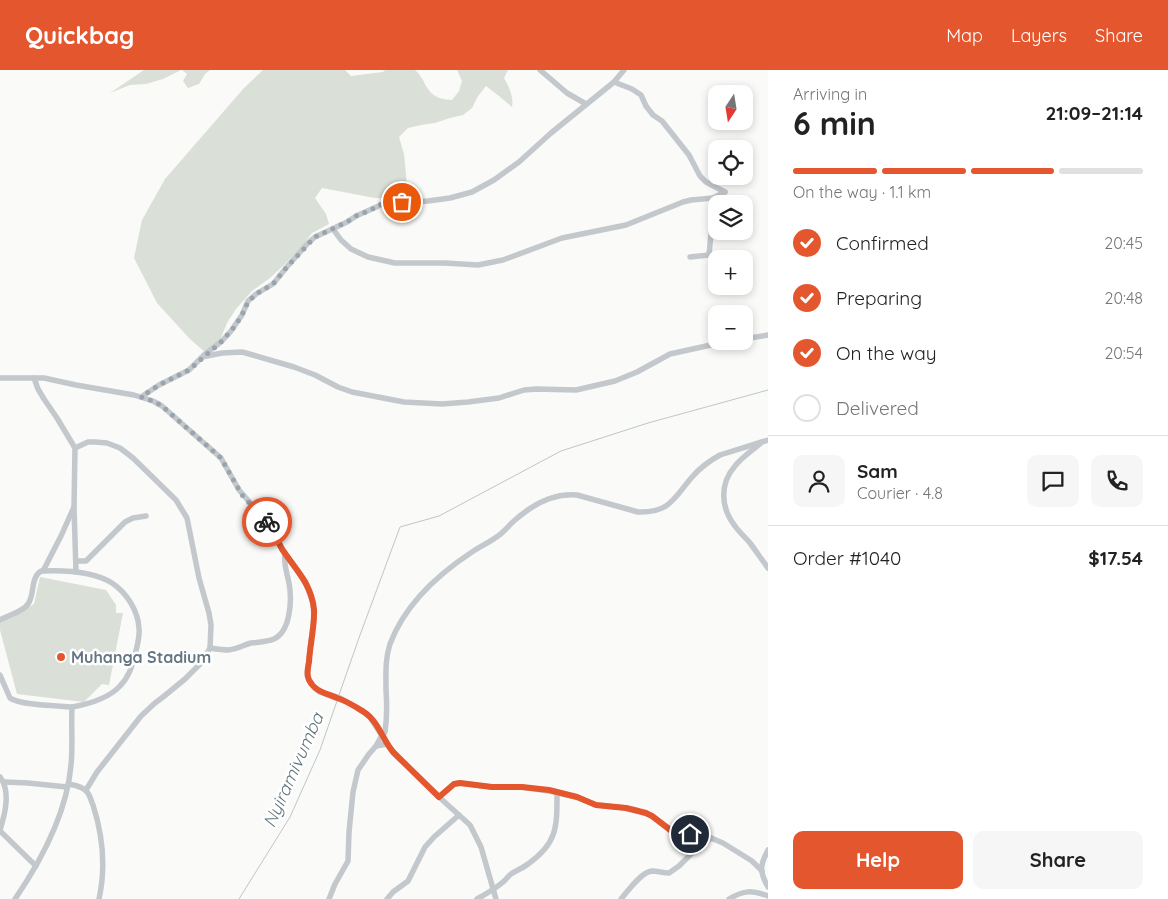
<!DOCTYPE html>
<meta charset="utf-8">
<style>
:root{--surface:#fff;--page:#f6f6f6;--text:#222;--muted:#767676;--line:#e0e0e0;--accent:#e4572e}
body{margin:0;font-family:Quicksand,sans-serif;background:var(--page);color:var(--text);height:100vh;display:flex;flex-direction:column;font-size:19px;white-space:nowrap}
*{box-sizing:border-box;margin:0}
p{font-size:16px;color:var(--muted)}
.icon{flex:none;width:28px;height:28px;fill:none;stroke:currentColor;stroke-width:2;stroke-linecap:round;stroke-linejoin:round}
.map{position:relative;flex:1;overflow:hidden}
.drawer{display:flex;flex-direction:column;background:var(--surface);width:400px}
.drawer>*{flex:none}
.needle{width:32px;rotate:192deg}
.fabs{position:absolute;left:708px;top:15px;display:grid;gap:10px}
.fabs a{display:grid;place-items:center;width:45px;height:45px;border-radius:10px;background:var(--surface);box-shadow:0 2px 8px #0003;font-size:25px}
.pin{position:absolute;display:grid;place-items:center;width:42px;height:42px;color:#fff;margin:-21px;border:2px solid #fff;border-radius:50%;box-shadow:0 1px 5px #0007}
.courier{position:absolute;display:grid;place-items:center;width:50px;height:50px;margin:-25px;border:4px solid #e4572e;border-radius:50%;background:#fff;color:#222;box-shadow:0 1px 6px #0007}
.overview em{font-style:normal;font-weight:700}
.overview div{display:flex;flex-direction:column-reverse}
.overview{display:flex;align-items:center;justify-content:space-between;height:85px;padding:0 25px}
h1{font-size:32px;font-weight:700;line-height:38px}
.bar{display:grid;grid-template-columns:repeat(4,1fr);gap:8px 5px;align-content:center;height:60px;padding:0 25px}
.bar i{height:6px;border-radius:4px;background:var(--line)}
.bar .active{background:var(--accent)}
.bar p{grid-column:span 4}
.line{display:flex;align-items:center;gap:12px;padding:0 25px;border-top:1px solid var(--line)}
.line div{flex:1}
.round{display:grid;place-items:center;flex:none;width:52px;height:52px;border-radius:10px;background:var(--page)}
ol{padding:0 25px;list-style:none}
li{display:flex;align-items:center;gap:15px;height:55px}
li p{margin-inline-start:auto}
li .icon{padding:5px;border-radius:50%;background:var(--accent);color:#fff;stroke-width:4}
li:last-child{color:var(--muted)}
li i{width:28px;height:28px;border:2px solid var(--line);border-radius:50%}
.action{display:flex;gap:10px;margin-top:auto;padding:10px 25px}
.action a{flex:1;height:58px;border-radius:10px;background:var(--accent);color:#fff;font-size:20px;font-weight:700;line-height:58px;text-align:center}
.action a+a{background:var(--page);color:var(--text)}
header{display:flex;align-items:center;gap:30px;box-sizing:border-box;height:70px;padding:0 25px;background:var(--accent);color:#fff}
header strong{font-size:24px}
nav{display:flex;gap:28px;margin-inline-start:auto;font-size:18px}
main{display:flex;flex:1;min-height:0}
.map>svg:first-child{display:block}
.green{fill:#dadfd7}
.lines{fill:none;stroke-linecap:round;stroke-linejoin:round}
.stream{stroke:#bbc7cb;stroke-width:1}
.minor{stroke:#c3c8cc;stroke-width:5.5}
.done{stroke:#99a4ac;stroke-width:5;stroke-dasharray:0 9}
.route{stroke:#e4572e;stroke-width:6}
.poi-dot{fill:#e4572e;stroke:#fff;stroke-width:2}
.labels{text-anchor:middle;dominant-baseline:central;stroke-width:5;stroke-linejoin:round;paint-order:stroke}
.poi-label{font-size:16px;font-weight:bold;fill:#657683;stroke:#fff;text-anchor:start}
.water-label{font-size:18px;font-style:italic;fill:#60757c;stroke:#fff}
</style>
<header>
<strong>Quickbag</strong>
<nav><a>Map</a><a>Layers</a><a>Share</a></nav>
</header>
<main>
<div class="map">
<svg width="768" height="829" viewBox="0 0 768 829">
<rect width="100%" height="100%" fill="#fafaf8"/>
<!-- green -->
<g class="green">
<path d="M144,0H181L163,9L146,14L130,15L110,23Z"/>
<path d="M182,0H210L205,4L199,14L188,18L183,11L187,4Z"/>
<path d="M263,0H345L351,6L383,2L385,0H415C419,3 420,6 423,10C430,25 436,29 452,30L459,21L462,11L457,0H508L504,8C509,17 514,27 512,37L499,26L486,16L478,26L472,38L463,45L450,48L435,53L421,55L408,58L399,67L404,84L406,104L407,122L402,128H375L322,118L315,128L326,144L329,154L312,163L303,175L284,195L270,208L252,221L236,239L227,253L220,270L207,284L189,268L157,233L134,188L142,150L165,109L244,18Z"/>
<path d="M40,507L106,520L116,535V543H123L109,615L102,614L84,632L17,624L0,560V553L34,534Z"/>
</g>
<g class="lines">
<!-- stream -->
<g class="stream">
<path d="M339,625L360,565L400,457L439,446L561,381L648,353L768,320"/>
<path d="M239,829L290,747L320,680L337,631"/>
</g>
<!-- minor -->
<g class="minor">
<path d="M540,0L567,23L586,34"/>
<path d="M614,12L632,19L641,25L646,36L653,45L662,51L689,85L700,106L706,112L725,122"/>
<path d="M333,159L341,170L351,179L368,187L395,193H445L478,195L503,190L562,168L626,155L683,132L691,130L713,128L725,122"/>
<path d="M690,187L709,185L713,141V128"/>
<path d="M744,269L768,265"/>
<path d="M204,285L222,271L231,261L242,245L248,231L256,224L273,214L286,198L308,173L315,167L347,152L356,146L383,134L428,131L450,128L472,122L494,110L519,92L551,63L614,12L624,0"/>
<path d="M0,308H44L76,315L134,325L153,331L162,336L221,388L239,420L266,451L282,479L306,512L313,533L314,547L307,605L309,610L315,618L320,622L340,628L365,643L370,647L387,674L398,687L439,727L470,755L481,777L496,829"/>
<path d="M34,308L38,319L44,329L57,348L75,378L74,437L61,466L43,501"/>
<path d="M141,327L159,315L189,300L202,287L222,283L242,282L253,285L294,297L315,305L338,317L352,322L404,332L442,334L468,332L499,328L524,320L536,319L576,320L615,311L637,302L670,284L729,271"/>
<path d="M761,373C753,380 742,387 735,396C720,413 720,437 735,456C739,462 745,467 750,473C756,481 762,490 768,498"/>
<path d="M75,378L88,372H95L107,373L120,378L133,388L176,430L187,448L199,508L209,543L211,555L210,578L202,592L185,609L163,627L155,633L141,646L97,702L86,720"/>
<path d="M74,437L76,502"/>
<path d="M76,491H86L125,452L133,448L146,446"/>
<path d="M0,550C8,545 23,542 28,534C35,525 30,508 41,501C63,500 93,501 112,513C127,523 138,541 139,558C140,567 137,576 135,585C132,596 129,607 120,616C108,629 89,634 72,637"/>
<path d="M210,578C216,579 223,580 229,580C237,579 244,575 251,573C259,572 267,572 274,569C291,561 292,529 289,513C287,503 283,492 285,483"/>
<path d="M0,605L10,628C19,635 58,636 72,637C71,657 73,676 71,695C67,742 41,791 15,829"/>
<path d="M376,676L382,665L385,662C387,648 387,634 386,620C386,604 385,589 390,574C405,534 437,505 472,482C481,476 490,472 498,466C505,461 509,455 515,450C532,435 554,423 577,425L638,442C670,443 674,428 692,407C700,398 709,391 720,385L768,370"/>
<path d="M0,707C11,721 5,744 0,760"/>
<path d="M4,712L28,713L67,717"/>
<path d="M68,714C74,715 82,716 86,721C90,724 91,731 93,735C103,766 106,797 99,829"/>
<path d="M439,727L454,714L460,713L491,717H521L549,721L577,727L596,735L626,738L636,740L652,746L673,762L699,764L711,768L723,773L752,791L762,801"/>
<path d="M0,761L36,796"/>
<path d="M768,780C760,795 759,801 768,817"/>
<path d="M329,829L335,814L348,791L349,762L353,722L358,700L369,684L376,676L387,674"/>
<path d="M387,829L393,822L408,811L425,777L434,767L459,745"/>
<path d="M477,829C486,824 495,819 503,812C506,810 508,806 511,804C517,800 523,798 528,794C558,773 557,756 557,722"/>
<path d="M621,829C628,821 641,802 652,801C658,801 663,803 669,803L679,796L696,779L711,768"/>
<path d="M729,829C744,820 752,820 768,826"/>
</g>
</g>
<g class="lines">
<!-- done -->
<path class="done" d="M267,452L242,425L221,388L162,336L153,331L141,327L159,315L189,300L222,271L235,256L242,245L248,232L256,224L273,214L286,198L315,167L347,152L356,146L371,140L378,135L387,133L402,132"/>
<!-- route -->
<path class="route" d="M267,452C273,461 277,470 282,479C295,499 311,513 314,539C315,555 310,574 309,592C308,598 306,604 309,610C315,622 326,623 337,628C347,631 356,637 364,642C378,651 383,670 393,682L439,727L454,714L460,713L492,717H522L549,720L577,727L596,735L626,738L646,743L652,746L673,762L690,764"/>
</g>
<!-- markers -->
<circle class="poi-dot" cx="61" cy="587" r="5"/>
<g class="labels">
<!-- poi labels -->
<g class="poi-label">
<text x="71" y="587">Muhanga Stadium</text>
</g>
<!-- water labels -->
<g class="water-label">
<text transform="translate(293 700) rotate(-66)">Nyiramivumba</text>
</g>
</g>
</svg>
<div class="fabs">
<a><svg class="needle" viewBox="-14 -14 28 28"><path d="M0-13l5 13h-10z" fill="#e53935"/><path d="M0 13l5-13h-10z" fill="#767676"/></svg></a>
<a><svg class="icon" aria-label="locate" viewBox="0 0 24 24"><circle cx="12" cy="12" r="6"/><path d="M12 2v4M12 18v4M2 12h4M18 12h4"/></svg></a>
<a><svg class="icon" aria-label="layers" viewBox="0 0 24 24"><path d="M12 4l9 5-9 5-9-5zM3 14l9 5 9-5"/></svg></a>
<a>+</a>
<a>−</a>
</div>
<div class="pin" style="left:402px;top:132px;background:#ea580c"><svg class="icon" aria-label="bag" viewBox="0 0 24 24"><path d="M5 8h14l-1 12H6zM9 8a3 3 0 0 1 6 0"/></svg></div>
<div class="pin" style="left:690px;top:764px;background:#1f2937"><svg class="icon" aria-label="home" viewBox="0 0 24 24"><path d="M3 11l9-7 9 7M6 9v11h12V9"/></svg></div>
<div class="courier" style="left:267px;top:452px"><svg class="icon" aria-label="bike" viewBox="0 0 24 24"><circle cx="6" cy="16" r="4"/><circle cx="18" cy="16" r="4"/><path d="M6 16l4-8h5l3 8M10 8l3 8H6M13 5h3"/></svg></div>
</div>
<section class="drawer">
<div class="overview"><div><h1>6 min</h1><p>Arriving in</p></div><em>21:09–21:14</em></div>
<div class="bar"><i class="active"></i><i class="active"></i><i class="active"></i><i></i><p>On the way · 1.1 km</p></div>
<ol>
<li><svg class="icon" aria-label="check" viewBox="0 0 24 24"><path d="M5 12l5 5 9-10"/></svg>Confirmed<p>20:45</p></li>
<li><svg class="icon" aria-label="check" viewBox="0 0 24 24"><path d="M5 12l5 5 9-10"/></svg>Preparing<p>20:48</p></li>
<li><svg class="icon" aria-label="check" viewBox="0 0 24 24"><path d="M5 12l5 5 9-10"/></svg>On the way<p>20:54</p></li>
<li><i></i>Delivered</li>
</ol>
<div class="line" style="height:90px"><a class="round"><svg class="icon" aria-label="person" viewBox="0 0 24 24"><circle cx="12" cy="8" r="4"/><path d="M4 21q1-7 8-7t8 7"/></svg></a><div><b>Sam</b><p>Courier · 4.8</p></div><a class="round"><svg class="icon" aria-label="chat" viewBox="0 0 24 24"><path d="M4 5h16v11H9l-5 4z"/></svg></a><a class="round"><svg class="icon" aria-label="phone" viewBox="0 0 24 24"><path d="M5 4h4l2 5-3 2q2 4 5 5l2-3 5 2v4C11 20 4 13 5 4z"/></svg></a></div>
<div class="line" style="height:65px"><div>Order #1040</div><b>$17.54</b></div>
<div class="action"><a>Help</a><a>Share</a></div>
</section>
</main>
